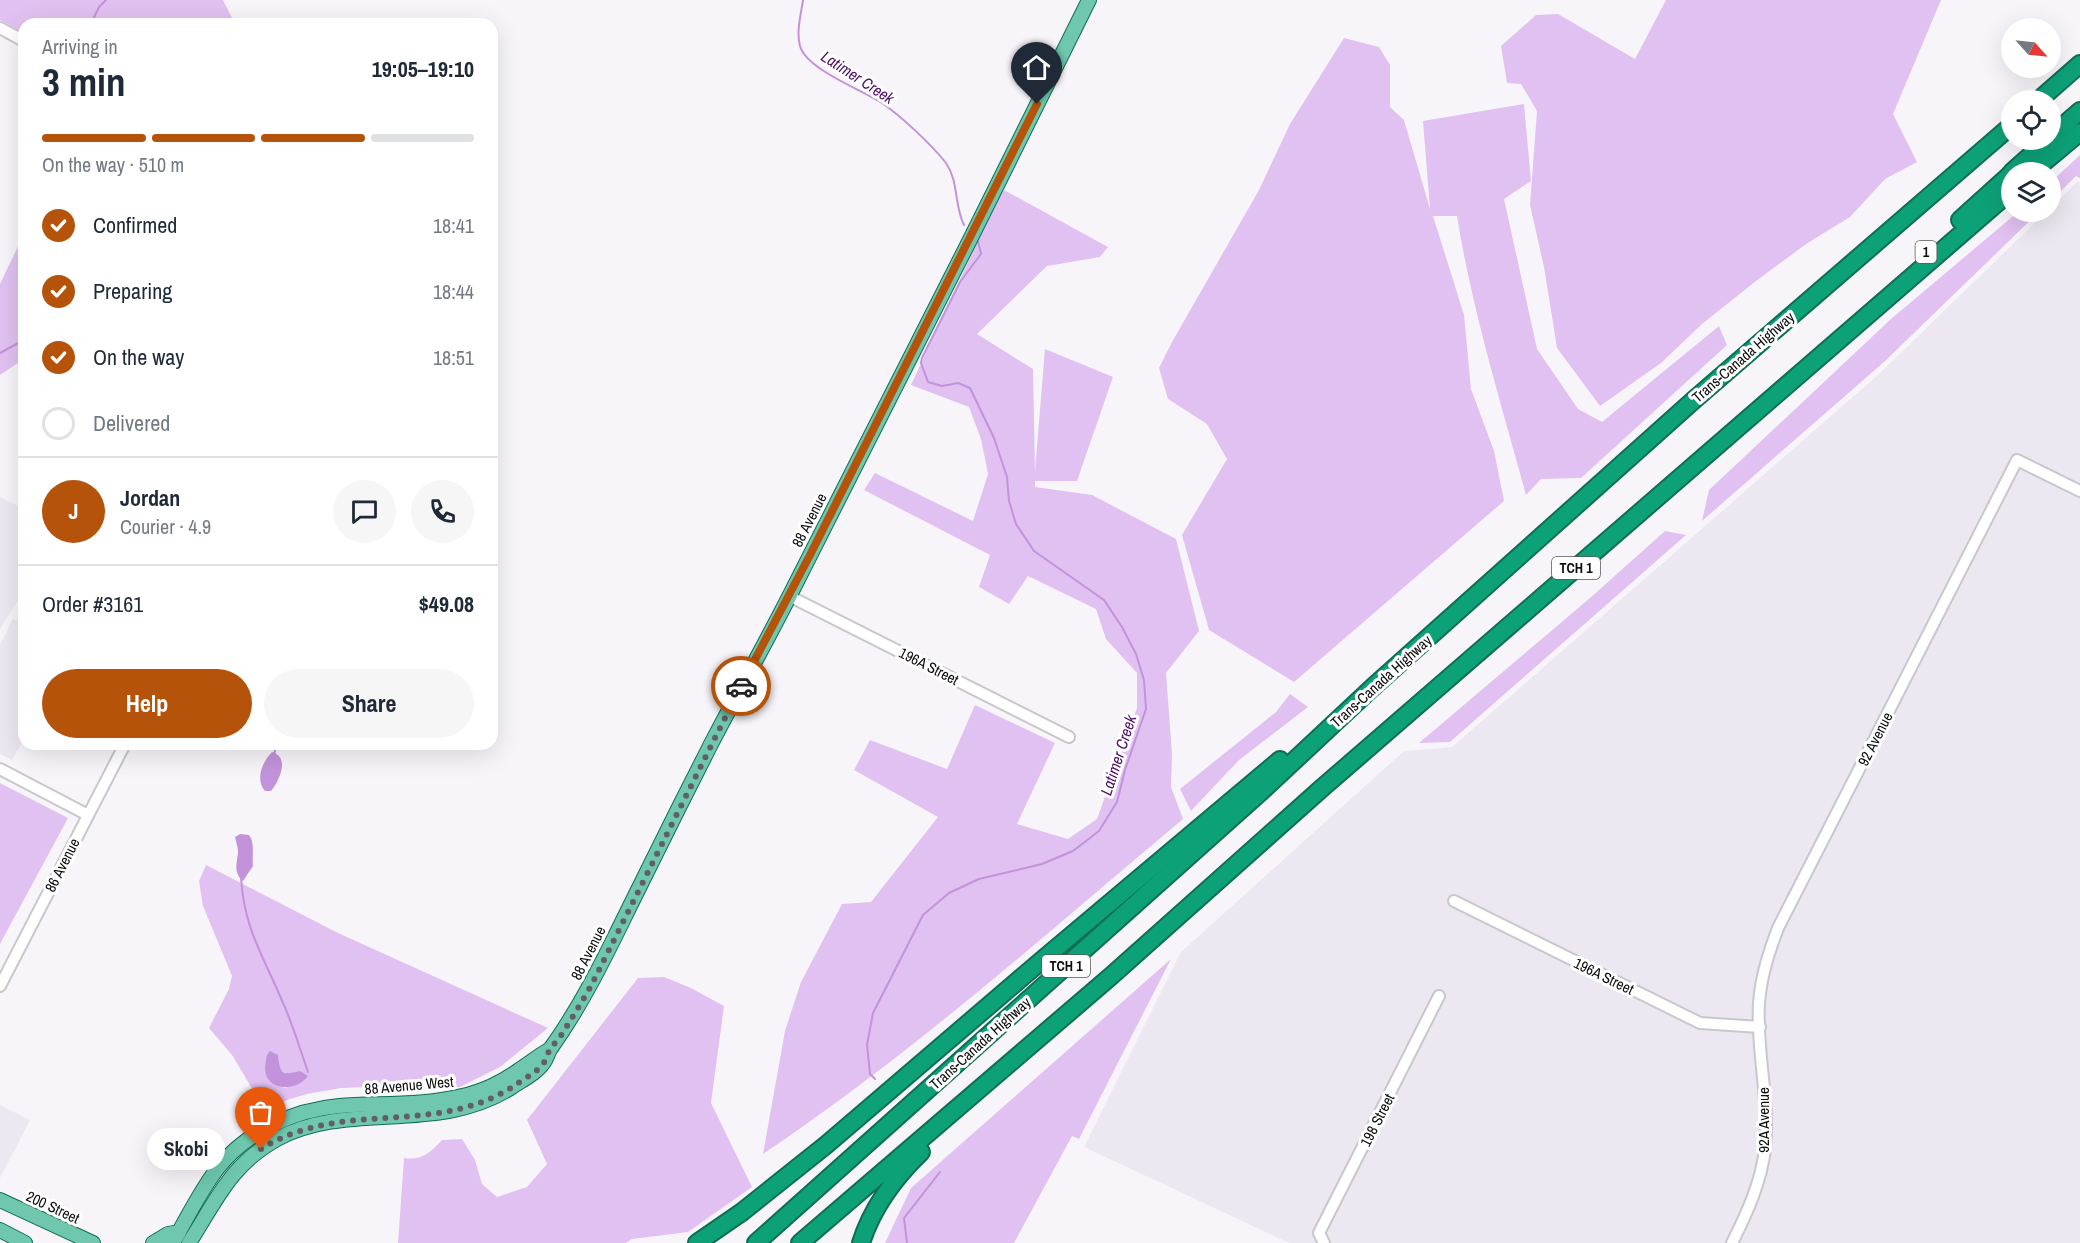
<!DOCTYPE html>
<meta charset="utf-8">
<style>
:root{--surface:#fff;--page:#f6f6f7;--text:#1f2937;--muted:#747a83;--line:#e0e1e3;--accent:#b45309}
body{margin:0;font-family:"Archivo Narrow",sans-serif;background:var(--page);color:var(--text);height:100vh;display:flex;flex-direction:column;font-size:22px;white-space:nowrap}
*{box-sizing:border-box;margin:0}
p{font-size:20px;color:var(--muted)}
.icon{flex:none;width:33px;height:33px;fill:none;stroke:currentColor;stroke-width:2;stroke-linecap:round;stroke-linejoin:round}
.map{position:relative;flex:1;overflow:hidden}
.details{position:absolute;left:18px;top:18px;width:480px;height:732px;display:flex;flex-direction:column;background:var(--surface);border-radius:18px;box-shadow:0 6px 24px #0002}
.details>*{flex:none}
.needle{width:39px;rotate:117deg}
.controls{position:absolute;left:2001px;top:18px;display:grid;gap:12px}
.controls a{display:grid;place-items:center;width:60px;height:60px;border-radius:50%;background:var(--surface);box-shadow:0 6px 24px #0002;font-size:30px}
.pin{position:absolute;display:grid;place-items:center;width:51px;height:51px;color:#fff;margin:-62px -26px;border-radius:50% 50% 50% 0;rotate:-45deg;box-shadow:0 0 6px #0007}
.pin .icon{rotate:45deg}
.courier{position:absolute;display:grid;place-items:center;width:60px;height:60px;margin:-30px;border:4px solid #b45309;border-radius:50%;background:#fff;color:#222;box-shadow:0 2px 8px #0007}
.bubble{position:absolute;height:42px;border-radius:21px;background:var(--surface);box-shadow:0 6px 24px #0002;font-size:20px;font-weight:700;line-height:42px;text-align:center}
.summary em{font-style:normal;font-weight:700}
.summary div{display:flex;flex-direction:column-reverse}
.summary{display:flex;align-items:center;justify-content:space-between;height:102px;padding:0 24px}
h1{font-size:39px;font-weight:700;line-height:45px}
.bar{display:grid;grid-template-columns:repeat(4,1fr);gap:9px 6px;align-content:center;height:72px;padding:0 24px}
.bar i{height:8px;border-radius:4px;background:var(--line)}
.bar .on{background:var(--accent)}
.bar p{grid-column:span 4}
.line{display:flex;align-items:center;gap:15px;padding:0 24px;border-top:2px solid var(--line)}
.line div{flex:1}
.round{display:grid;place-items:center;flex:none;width:63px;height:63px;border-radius:32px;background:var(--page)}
ol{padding:0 24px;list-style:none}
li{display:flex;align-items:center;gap:18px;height:66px}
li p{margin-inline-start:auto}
li .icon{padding:6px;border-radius:50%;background:var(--accent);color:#fff;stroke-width:4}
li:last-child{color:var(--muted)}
li i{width:33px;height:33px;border:3px solid var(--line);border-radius:50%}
.primary-button{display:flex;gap:12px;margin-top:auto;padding:12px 24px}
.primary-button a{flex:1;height:69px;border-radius:36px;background:var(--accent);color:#fff;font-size:24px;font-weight:700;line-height:69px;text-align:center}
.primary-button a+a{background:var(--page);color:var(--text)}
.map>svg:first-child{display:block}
.built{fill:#ede7f1}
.green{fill:#e1c1f1;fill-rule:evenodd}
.water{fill:#c293da}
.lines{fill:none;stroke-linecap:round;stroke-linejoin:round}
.stream{stroke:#c293da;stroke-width:2}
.minor-casing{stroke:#cac7cc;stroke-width:14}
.major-casing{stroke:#0e6e53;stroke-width:16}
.highway-casing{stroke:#0e6e53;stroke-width:20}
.minor{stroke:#fff;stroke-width:10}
.major{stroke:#6ec7ae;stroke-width:14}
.highway{stroke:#0da178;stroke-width:16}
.done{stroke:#615f61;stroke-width:6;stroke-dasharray:0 10.8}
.route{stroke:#b45309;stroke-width:8}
.labels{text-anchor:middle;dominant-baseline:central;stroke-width:6;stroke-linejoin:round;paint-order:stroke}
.shield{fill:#fff;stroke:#575657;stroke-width:1.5}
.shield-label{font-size:14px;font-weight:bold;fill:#0f0e0f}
.street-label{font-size:15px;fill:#0f0e0f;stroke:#fff}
.water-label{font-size:16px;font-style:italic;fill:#4d1065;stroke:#fff}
</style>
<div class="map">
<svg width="2080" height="1243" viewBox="0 0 2080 1243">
<rect width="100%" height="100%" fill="#f8f5fa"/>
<!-- built -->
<g class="built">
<path d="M2078,181L2080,183V1243H1289L1084,1147L1181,952L1404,751L1452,747L1878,375L2046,212H2050L2051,208Z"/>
<path d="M0,497L24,509V590L0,629Z"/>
<path d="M13,619L24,625V739L12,760L0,754V645Z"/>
<path d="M0,1105L30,1120L0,1178Z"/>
</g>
<!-- green -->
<g class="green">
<path d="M0,0H223L235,24H24V33L0,20Z"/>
<path d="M1666,0H1941L1893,114L1917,162L1885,179L1850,217L1806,244L1756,281L1702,324L1661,363L1600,406L1557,348L1544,267L1530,205L1537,111L1521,84L1507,83L1501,46L1536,15L1558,14L1635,59Z"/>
<path d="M1344,38L1379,47L1390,65V107L1404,120L1430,209L1423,121L1524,104L1531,181L1504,199L1537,349L1578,409L1602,422L1719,326L1727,345L1581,478L1541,479L1526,495C1501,403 1472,310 1457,216H1433L1464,315L1471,389L1494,451L1504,501L1294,682L1209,630L1182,535L1227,459L1207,424L1168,399L1159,368L1172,342L1259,190L1290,124Z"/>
<path d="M2080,155V178L2076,176L2051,201V182Z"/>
<path d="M1004,190L1108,247L1100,257L1047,266L977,334L1033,369L1035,471L1045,349L1113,377L1077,481H1035V487L1092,495L1176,539L1199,631L1166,673L1172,754L1171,787L1183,819C1046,934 912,1054 763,1154L785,1031L801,982L842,904L871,902L938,817L854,770L870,740L947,769L975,705L1055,743L1017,824L1068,839L1097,819L1137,708V673L1106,639L1096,609L1028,576L1009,604L979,587L990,555L864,490L875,473L973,521L988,474L981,439L969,407L911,385L995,204Z"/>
<path d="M2018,212H2039L1884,362L1702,521L1709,490L1891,319Z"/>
<path d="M24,234V359L0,375V284Z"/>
<path d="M1665,531L1686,535L1450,742L1419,743L1590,598Z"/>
<path d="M1290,694L1308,707L1239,760L1191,811L1180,789L1276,712Z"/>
<path d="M0,783L68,818L0,944Z"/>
<path d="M206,865L338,933L548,1028L500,1067L460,1087L404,1090L366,1087L341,1088L307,1094L287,1100L265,1110L232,1055L209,1028L229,989L232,976L203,906L199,881ZM278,1055L279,1069L287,1074V1088C276,1087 270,1082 265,1072Z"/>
<path d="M1171,959L1079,1139L1072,1136L1014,1243H885L911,1188Z"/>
<path d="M664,977L691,988L724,1006L711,1103L752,1187L688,1232L632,1239L626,1243H398L404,1158C421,1161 431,1152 442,1140L462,1139L475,1160L482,1184L497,1197L527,1187L547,1164L527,1120L638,978Z"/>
</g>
<!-- water -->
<g class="water">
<path d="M272,752C290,757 280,780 271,791H265C255,780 262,762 272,752Z"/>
<path d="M240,834L249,835C255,842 252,856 253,866L243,881C233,872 237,864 238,852C238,847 236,842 235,837Z"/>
<path d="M270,1051L278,1055C280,1073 281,1076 300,1071L308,1076C299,1089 273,1093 266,1075C264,1069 266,1061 267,1055Z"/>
</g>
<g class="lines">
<!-- stream -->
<g class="stream">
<path d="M803,0C801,14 796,32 800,46C806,69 862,90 882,103C902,117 931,144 946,163C959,182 954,205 964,225"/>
<path d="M91,24L99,7L106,0"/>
<path d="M0,353L24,340"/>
<path d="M274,756L276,744"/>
<path d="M241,877C244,930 264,957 283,1003C293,1025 300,1049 308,1072"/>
<path d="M875,1079L870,1074L867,1045L873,1013L923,915L949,893L979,879L1042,864L1073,851L1099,831L1117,802L1125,770L1146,709L1144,680L1136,654L1122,627L1104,600L1034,551L1016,524L1009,501L1007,477L994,438L970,388L958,383L942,386L928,382L921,363L922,358L960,282L981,254L978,241"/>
<path d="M907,1243L904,1218L940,1172"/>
</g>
<defs>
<g id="minor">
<path d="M0,28L24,41"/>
<path d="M789,596L1069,737"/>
<path d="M0,769L88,815"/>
<path d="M1454,901L1700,1023L1760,1027"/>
<path d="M0,986L125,744"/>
<path d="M1324,1243L1319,1233L1439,996"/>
<path d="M1732,1243C1747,1213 1761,1183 1765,1149C1770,1100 1756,1051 1759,1003C1761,976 1769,952 1778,928L2017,460L2080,491"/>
</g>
<g id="major">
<path d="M0,1200L93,1243"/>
<path d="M0,1230L25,1243"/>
<path d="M153,1243L168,1234L179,1232"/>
<path d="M173,1243C186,1219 201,1190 217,1169C246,1132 293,1110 339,1106C380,1103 421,1106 462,1096C481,1092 503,1082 519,1070C530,1063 538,1056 549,1050"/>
<path d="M189,1243C216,1201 230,1165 277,1139C349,1100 438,1135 512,1087C522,1080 537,1073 544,1062C547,1058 548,1052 551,1048C583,1003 606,955 630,906C656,853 683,799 710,746C736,696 764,646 790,595C891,398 991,199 1089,0"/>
</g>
<g id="highway">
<path d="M2039,100L2080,64"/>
<path d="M2050,137L2080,111"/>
<path d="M2012,172L2048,140"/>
<path d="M2032,172L2080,132"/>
<path d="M1960,220L2012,173"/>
<path d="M697,1243L742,1212L826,1145L1041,961L1280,760"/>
<path d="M756,1243L1265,788L1373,687L1695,399L2012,125"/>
<path d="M800,1243L1110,977L1322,788L2012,190"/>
<path d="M861,1243C872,1208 894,1178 921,1152"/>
</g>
</defs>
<!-- minor casing -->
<use href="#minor" class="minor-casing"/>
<!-- major casing -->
<use href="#major" class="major-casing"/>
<!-- highway casing -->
<use href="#highway" class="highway-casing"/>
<!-- minor -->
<use href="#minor" class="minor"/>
<!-- major -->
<use href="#major" class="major"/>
<!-- highway -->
<use href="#highway" class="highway"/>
</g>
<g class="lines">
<!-- done -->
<path class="done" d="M261,1149C342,1098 433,1138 514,1086C523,1079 536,1073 543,1064C546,1060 547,1055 549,1051C552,1046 556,1042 560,1037C571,1020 581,1003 591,986L741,686"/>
<!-- route -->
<path class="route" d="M741,686L810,555L1037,104"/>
</g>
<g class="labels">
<!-- shield labels -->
<g class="shield">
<rect x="1915.5" y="241" width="21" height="22" rx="4.5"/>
<rect x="1552" y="557" width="48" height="22" rx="4.5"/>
<rect x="1042" y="955" width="48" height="22" rx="4.5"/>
</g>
<g class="shield-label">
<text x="1926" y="252">1</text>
<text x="1576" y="568">TCH 1</text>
<text x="1066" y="966">TCH 1</text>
</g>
<!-- street labels -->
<g class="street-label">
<text transform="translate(1743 357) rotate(-41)">Trans-Canada Highway</text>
<text transform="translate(809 520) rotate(-63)">88 Avenue</text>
<text transform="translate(929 666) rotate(27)">196A Street</text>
<text transform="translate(1381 681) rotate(-42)">Trans-Canada Highway</text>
<text transform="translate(1875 739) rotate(-63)">92 Avenue</text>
<text transform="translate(62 865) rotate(-63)">86 Avenue</text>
<text transform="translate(588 953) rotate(-63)">88 Avenue</text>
<text transform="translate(1604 976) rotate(26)">196A Street</text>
<text transform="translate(980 1043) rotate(-42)">Trans-Canada Highway</text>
<text transform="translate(409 1085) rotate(-5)">88 Avenue West</text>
<text transform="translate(1377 1120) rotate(-63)">198 Street</text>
<text transform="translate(1763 1120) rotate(-90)">92A Avenue</text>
<text transform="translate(53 1207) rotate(25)">200 Street</text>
</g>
<!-- water labels -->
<g class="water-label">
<text transform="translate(858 77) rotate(33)">Latimer Creek</text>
<text transform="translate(1118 755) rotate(-72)">Latimer Creek</text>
</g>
</g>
</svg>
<div class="controls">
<a><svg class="needle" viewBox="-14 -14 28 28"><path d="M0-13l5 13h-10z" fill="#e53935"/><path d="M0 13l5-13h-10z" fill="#747a83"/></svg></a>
<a><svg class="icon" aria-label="locate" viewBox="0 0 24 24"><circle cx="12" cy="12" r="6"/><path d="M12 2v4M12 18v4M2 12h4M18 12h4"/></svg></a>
<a><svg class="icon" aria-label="layers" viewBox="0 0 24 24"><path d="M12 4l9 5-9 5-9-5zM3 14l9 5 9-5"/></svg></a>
</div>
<div class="pin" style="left:261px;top:1149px;background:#ea580c"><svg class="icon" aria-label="bag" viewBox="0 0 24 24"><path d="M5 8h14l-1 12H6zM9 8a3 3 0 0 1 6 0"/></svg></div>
<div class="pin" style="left:1037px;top:104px;background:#1f2937"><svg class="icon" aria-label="home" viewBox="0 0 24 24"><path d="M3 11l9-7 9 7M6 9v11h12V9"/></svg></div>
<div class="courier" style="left:741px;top:686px"><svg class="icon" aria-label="car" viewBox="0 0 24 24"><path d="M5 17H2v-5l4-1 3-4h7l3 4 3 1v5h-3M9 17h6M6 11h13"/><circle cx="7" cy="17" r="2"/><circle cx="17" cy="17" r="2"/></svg></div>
<div class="bubble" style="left:147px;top:1128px;width:78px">Skobi</div>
<section class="details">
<div class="summary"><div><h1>3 min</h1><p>Arriving in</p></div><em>19:05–19:10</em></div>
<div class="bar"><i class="on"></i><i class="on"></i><i class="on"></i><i></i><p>On the way · 510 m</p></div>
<ol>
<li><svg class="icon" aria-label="check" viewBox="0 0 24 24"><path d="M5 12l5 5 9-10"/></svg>Confirmed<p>18:41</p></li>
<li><svg class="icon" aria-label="check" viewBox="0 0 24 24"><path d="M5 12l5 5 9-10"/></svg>Preparing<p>18:44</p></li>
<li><svg class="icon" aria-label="check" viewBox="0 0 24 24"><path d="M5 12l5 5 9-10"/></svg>On the way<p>18:51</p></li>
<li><i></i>Delivered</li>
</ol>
<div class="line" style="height:108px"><b class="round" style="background:var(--accent);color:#fff">J</b><div><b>Jordan</b><p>Courier · 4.9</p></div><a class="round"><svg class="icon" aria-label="chat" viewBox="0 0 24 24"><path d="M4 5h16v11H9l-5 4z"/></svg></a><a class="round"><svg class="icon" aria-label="phone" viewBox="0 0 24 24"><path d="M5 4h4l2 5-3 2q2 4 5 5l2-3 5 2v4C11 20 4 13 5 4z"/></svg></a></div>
<div class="line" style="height:78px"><div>Order #3161</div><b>$49.08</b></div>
<div class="primary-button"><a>Help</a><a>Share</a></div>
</section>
</div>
